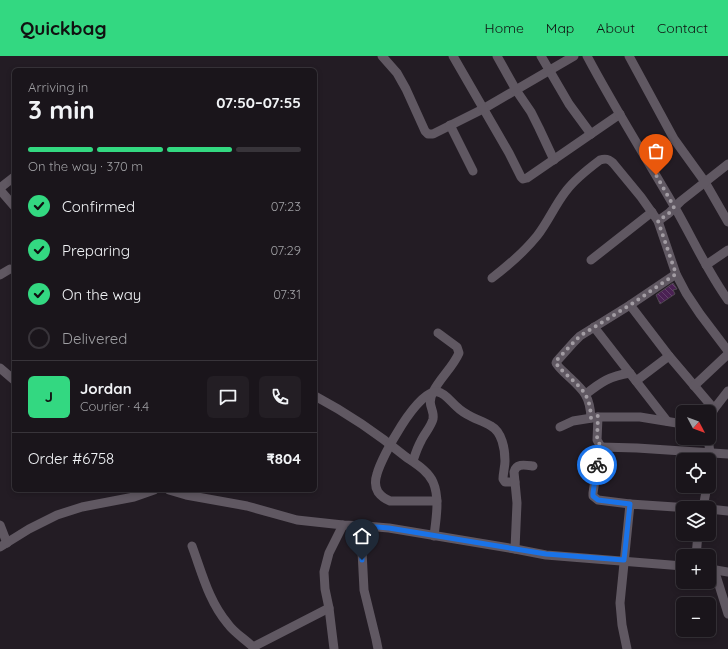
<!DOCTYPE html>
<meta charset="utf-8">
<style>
:root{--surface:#1a151b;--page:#231e24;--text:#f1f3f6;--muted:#9f9fa3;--line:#38343a;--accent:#33d881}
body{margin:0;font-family:Quicksand,sans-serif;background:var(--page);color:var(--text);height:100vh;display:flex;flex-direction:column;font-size:15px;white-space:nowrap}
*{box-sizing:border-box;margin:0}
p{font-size:13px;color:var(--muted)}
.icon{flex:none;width:22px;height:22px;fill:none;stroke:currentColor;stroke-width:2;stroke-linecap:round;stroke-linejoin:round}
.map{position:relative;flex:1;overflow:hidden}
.sheet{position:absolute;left:12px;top:12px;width:305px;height:424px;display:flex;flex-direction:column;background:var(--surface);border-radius:6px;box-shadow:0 2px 6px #0003,0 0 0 1px var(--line)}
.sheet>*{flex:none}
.needle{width:26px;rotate:131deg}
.controls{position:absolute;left:676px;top:349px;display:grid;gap:8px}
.controls a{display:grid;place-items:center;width:40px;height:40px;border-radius:6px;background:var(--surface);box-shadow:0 2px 6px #0003,0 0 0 1px var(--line);font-size:20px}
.pin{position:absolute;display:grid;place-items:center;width:34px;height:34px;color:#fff;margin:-41px -17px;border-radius:50% 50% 50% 0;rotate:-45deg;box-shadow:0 0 4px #0007}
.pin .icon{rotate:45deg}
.courier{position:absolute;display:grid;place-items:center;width:40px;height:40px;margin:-20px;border:3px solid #1a73e8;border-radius:50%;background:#fff;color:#222;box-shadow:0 1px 5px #0007}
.headline em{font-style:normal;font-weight:800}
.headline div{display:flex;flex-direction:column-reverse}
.headline{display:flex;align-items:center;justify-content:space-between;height:68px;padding:0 16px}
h1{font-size:26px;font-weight:800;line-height:30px}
.bar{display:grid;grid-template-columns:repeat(4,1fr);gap:6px 4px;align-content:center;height:48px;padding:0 16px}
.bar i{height:5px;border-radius:3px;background:var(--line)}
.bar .selected{background:var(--accent)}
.bar p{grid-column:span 4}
.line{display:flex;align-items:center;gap:10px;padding:0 16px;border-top:1px solid var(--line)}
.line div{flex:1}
.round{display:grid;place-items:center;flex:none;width:42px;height:42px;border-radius:6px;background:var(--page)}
ol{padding:0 16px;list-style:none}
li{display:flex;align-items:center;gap:12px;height:44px}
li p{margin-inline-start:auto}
li .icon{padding:4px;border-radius:50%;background:var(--accent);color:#111;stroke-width:4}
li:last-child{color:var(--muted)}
li i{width:22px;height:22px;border:2px solid var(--line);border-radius:50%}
header{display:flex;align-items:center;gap:24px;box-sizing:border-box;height:56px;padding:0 20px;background:var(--accent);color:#111}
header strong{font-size:19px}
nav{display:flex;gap:22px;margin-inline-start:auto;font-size:14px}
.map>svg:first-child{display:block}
.building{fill:url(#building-back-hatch);stroke:#4f4750}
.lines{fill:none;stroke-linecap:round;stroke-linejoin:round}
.minor{stroke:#605862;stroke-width:9}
.done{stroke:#a29ca3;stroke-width:4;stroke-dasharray:0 7.2}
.route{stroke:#1a73e8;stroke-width:5}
</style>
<header>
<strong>Quickbag</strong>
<nav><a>Home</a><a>Map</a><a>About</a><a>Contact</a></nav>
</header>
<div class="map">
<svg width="728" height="593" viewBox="0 0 728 593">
<defs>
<pattern id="building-back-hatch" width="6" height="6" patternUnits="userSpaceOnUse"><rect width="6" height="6" fill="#4a2153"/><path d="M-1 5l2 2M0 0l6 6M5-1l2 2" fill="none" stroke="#64416c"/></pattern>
</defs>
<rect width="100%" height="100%" fill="#231c24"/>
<!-- building -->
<path class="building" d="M673,227L677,233L673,234L675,238L660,248L656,239Z"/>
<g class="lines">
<!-- minor -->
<g class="minor">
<path d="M382,0L397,17L406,33L425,75L428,78H433L483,53L574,0"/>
<path d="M453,0L509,97L521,121L523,123L527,122L620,58"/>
<path d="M497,0L516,34L531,56L539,72L554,104"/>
<path d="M541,0L569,48L591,78"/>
<path d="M587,0C614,51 645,100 674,150C692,181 707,215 728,244"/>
<path d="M629,0L674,83L705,126L728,166"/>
<path d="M450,69L473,115"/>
<path d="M0,132L14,121"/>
<path d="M0,134L14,150"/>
<path d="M658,165L669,157L681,145L728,108"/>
<path d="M591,204L652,156"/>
<path d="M706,209L728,194"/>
<path d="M0,219L10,213"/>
<path d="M492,222C509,209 524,196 537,180C548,166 555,149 566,135C575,123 588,113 600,104C606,102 609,103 613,107L641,141L658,165L676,218L686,237L700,258L728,295"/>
<path d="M630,249L669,300L714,353"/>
<path d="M594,271L667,365"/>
<path d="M0,312L14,324"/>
<path d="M636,325L669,300"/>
<path d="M694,330L728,298"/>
<path d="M586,338C601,326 610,320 630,317"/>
<path d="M315,340C347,357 378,378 406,401C416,408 428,415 433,426C440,442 436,463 434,480"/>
<path d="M598,361L597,384L600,389V391L593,437V440L598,444L630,448"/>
<path d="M591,362C590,339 583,334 567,319C563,315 559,312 556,307L557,305L574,286L580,280L630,249L676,218"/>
<path d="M709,363L714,353L728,335"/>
<path d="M560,371L573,365L598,361H640L683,368"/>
<path d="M708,382L710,397L709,415"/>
<path d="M600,391L637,392L728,398"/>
<path d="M413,405C415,399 417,392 421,385C424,378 431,371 433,363C435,353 426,350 433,336C440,322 453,311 459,297L457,291L438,277"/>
<path d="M169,434L186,439L247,450L297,464L343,469L365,470L389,472L515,493L546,499L683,510"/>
<path d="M437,445H390C385,443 381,440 378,436C375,431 375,424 377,418C381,402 418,332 438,336C445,337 451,346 457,351C461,355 466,358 472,361C478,364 485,366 491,370C502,376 505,393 505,405C505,411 503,417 503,423L505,426H515"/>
<path d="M703,452L707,430"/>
<path d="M709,453L728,455"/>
<path d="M0,469L7,487"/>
<path d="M365,470L362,495L364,534L376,583L378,593"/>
<path d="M192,490C202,517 209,546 228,568C235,578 247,584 255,593"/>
<path d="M0,491L29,473L57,459L82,451L134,441L154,434"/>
<path d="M515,493L517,447L514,416C516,407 525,409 533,410"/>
<path d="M696,500L698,478"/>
<path d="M710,513L728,516"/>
<path d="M714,513L728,558"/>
<path d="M253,591L329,552"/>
<path d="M334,593L329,552L325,533L324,516L329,497L343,469"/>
<path d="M627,593L622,569L620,547L630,448L690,452"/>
</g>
</g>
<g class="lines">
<!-- done -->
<path class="done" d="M597,409L600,391V389L597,384L598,360L591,362C590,339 583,334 567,319C563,315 559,312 556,307V305L574,286L580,280L630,249L676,218L658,165L669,157L674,151L656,119"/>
<!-- route -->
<path class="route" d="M362,504V495L365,470L389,472L546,498L624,504L630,448L598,444L593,440V437L597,409"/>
</g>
</svg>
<div class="controls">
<a><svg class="needle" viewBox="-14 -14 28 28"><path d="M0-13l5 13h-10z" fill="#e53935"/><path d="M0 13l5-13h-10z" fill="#9f9fa3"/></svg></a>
<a><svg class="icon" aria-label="locate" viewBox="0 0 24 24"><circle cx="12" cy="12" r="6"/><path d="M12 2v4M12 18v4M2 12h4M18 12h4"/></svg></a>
<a><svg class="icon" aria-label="layers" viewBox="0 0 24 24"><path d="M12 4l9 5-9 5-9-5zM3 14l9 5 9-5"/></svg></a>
<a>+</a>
<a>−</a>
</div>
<div class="pin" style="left:656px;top:119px;background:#ea580c"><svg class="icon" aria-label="bag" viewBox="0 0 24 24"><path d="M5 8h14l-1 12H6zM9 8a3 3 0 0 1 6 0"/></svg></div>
<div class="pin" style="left:362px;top:504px;background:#1f2937"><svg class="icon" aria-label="home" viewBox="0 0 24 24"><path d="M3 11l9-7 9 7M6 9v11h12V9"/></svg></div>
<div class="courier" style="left:597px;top:409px"><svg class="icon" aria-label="bike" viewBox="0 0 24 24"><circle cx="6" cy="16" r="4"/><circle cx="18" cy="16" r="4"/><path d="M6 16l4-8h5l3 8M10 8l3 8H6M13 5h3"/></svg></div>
<section class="sheet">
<div class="headline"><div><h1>3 min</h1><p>Arriving in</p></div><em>07:50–07:55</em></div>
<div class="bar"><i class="selected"></i><i class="selected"></i><i class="selected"></i><i></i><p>On the way · 370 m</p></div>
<ol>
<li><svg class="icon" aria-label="check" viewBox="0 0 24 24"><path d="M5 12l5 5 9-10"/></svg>Confirmed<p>07:23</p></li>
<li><svg class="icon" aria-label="check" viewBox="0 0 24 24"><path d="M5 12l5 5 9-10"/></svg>Preparing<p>07:29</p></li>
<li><svg class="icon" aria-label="check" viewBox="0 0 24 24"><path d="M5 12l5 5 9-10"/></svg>On the way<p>07:31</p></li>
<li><i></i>Delivered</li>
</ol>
<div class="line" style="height:72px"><b class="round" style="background:var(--accent);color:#111">J</b><div><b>Jordan</b><p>Courier · 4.4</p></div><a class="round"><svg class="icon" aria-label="chat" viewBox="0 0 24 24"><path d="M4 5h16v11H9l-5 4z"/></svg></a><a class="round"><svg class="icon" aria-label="phone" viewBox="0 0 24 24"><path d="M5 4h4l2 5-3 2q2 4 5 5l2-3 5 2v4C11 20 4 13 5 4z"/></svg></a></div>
<div class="line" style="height:52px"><div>Order #6758</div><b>₹804</b></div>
</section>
</div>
